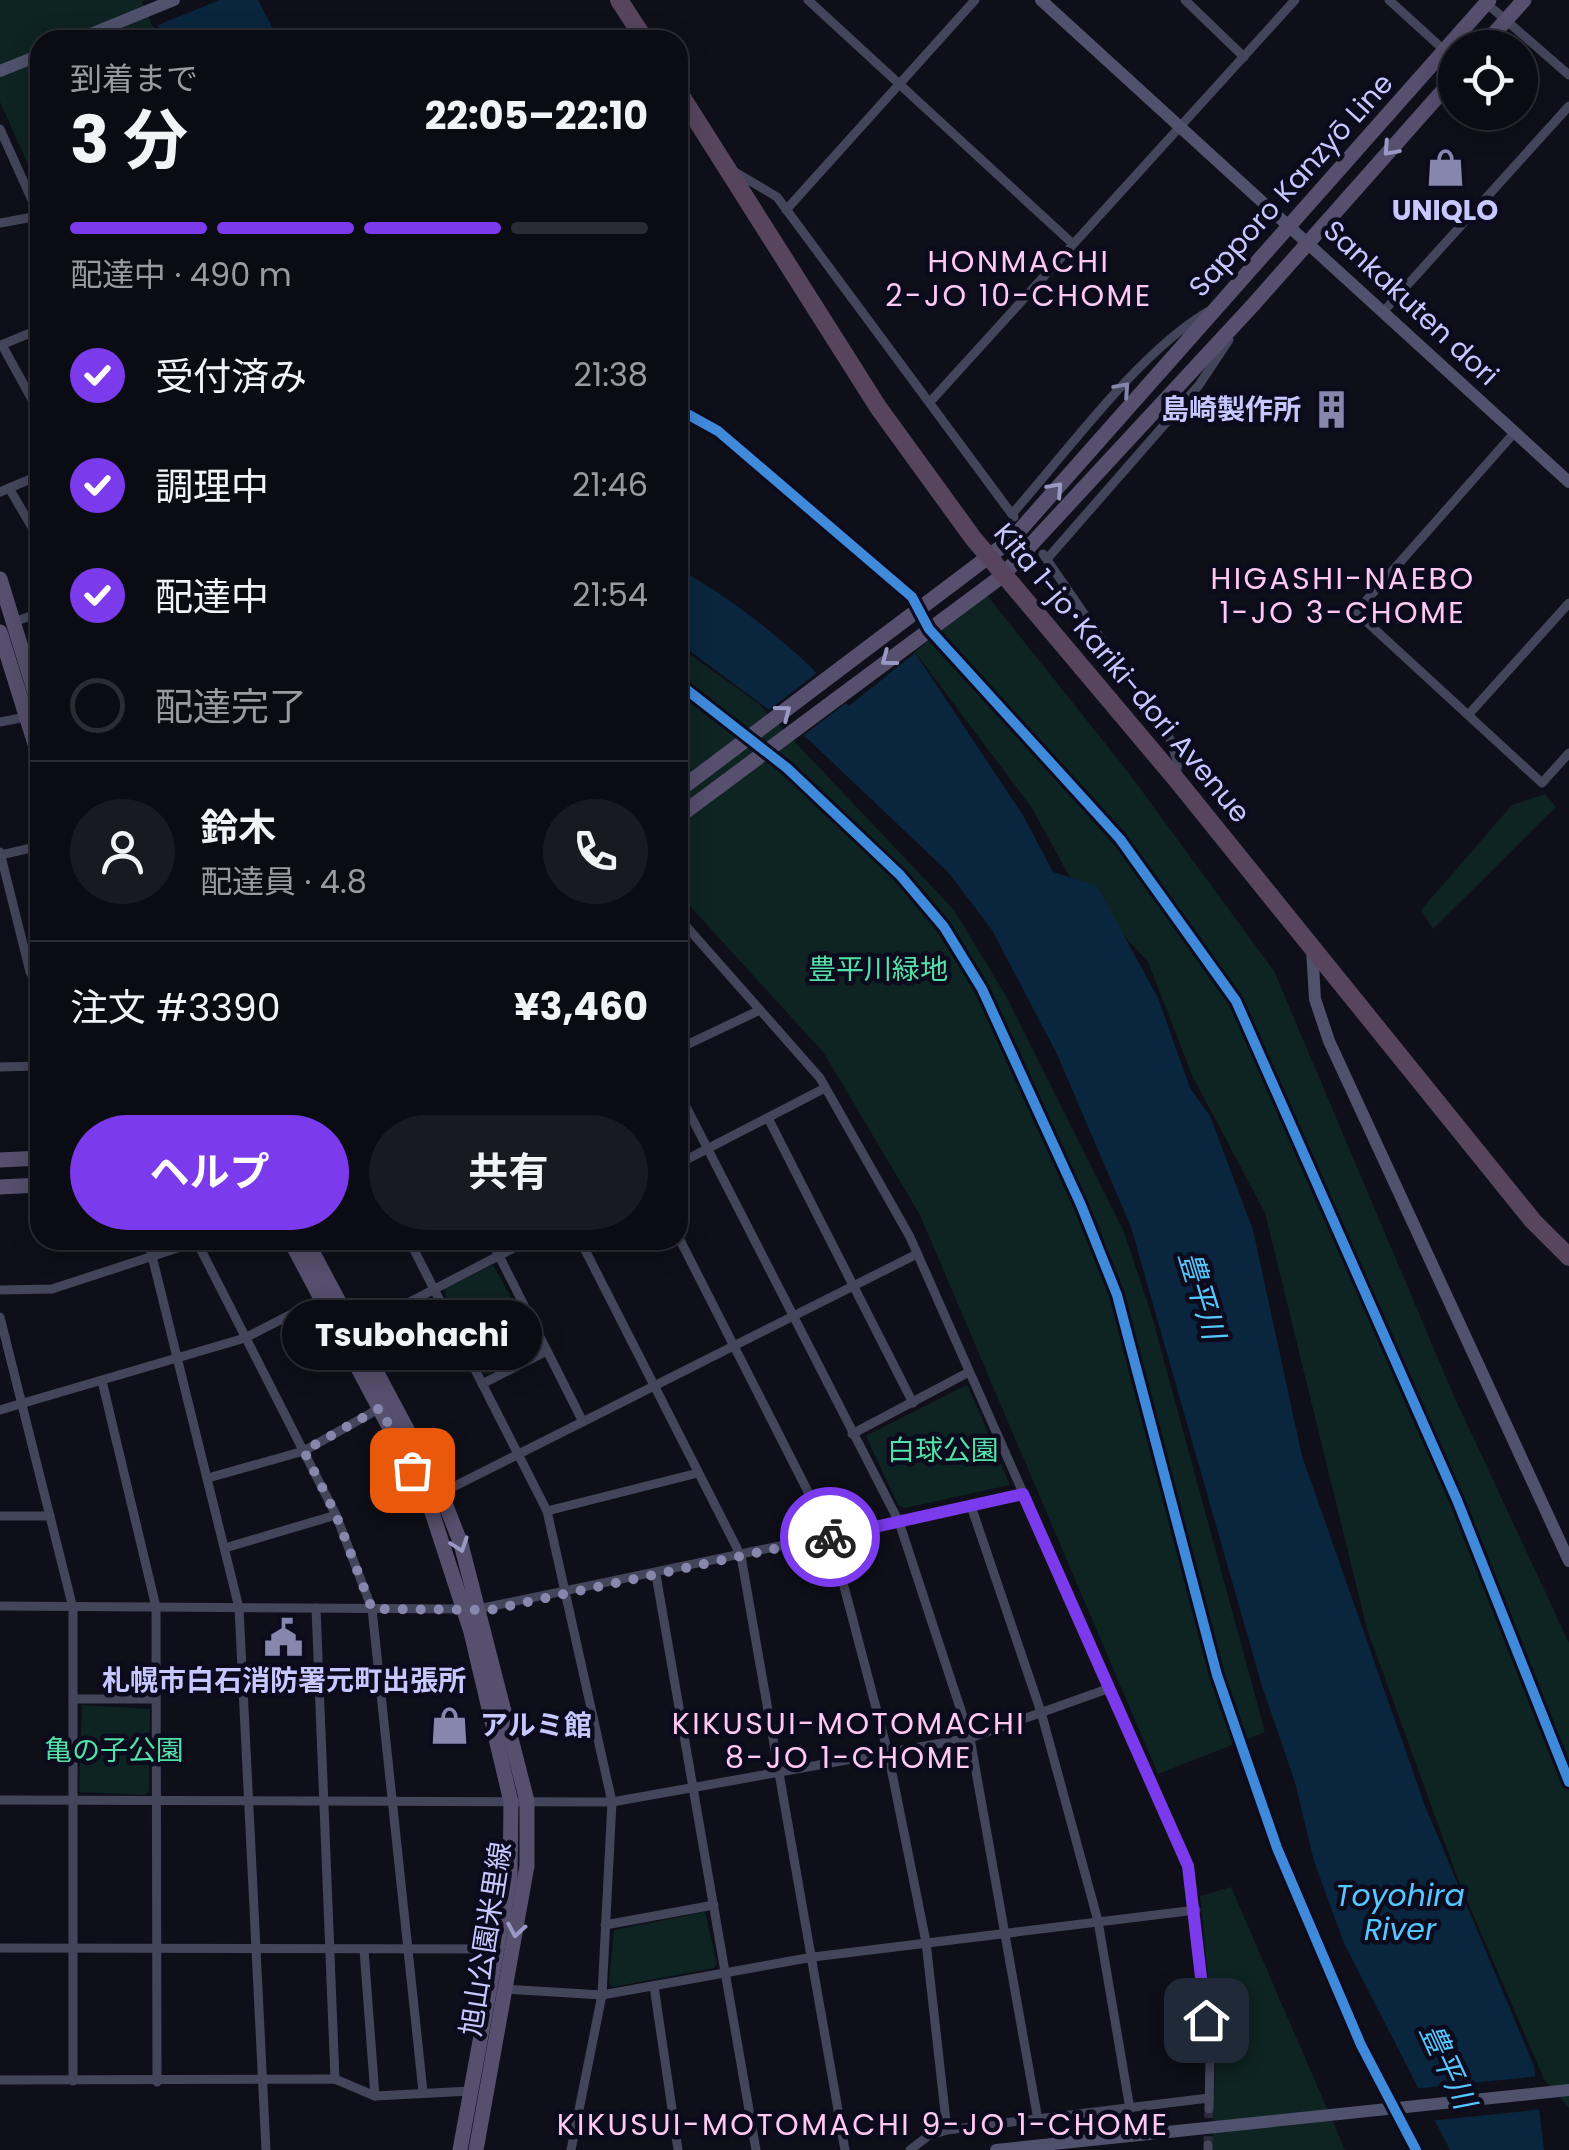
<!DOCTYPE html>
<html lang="ja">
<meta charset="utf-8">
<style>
:root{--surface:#0b0b13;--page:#191921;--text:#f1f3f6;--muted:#9a9ba0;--line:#2b2b33;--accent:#7c3aed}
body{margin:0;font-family:Poppins,"Noto Sans JP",sans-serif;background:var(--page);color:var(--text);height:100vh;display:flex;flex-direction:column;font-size:38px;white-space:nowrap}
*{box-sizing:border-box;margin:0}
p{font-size:32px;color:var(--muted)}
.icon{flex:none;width:55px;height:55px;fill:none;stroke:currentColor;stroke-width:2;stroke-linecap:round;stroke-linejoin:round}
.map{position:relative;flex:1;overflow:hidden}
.side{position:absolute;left:30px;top:30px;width:658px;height:1220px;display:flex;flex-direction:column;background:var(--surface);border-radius:30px;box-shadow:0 5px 25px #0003,0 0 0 2px var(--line)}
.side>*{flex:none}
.fabs{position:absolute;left:1438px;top:30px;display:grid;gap:20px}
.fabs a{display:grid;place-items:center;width:100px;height:100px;border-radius:50%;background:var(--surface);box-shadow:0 5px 25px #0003,0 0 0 2px var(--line);font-size:50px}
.pin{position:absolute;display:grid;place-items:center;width:85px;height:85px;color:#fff;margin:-42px;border-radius:20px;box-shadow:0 5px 15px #0006}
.courier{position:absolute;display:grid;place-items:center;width:100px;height:100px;margin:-50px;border:8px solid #7c3aed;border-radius:50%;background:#fff;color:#222;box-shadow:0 2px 12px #0007}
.bubble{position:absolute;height:70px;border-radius:35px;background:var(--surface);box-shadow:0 5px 25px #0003,0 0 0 2px var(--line);font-size:32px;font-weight:700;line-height:70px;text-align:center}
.overview em{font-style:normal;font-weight:700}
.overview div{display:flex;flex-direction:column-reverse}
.overview{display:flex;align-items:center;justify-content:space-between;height:170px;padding:0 40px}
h1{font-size:65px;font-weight:700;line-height:75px}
.bar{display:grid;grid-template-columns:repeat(4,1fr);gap:15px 10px;align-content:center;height:120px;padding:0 40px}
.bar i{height:12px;border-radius:8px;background:var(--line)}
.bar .current{background:var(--accent)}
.bar p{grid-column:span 4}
.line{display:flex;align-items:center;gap:25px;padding:0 40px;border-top:2px solid var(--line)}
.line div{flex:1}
.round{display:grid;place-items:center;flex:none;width:105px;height:105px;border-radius:52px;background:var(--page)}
ol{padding:0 40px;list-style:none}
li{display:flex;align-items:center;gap:30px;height:110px}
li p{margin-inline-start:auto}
li .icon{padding:10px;border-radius:50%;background:var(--accent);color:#fff;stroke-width:4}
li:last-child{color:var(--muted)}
li i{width:55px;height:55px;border:5px solid var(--line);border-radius:50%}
.cta{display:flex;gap:20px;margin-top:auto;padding:20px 40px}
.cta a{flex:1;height:115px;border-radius:60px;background:var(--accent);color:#fff;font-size:40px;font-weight:700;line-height:115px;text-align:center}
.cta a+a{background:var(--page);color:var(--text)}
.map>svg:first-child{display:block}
.green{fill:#0e2422}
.water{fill:#0a263e}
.pier{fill:#0f0f19}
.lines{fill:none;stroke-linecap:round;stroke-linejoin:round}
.street-tunnel{stroke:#2b2b3c;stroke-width:9;stroke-dasharray:9 4.5;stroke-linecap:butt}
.street{stroke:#43455a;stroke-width:9}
.secondary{stroke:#50526d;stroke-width:12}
.primary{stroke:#564f6d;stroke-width:15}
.highway{stroke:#57455e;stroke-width:18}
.cycleway-casing{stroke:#0b0b1d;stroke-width:16}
.cycleway{stroke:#408adc;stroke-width:10}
.oneway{stroke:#9a98c5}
.oneway2{stroke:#8586ac}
.done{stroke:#8787ae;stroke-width:10;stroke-dasharray:0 18}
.route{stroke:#7c3aed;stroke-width:12}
.labels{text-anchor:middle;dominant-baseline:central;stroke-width:9;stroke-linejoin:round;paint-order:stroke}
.street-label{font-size:28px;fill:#c7c8ff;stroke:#0b0b1d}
.poi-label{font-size:28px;font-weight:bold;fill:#c7c8ff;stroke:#0b0b1d}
.park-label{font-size:28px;fill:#51e1a9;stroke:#0b0b1d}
.neighbourhood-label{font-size:30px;letter-spacing:2.5px;fill:#ffc9f3;stroke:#0b0b1d}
.water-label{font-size:30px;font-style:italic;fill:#55c8ff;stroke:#0b0b1d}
</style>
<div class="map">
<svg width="1569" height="2150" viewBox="0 0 1569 2150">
<rect width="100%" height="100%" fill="#0f0f19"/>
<!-- green -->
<g class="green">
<path d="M0,0H144L159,40H40V191L0,102Z"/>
<path d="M986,594L1128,772L1274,971L1453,1394L1569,1643V2108L1544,2079L1459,1882L1367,1629L1265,1213L1192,1075L1148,962L1068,874L1032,808L915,652Z"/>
<path d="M678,646L759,704L954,910L1006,996L1124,1232L1151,1313L1265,1732L1158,1774L920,1215L824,1053L678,893Z"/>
<path d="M1545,794L1556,807L1433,929L1421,910L1512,805Z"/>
<path d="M493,1265L538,1346L488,1374L483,1373L445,1295L446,1288Z"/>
<path d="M964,1386H968L1010,1485L905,1508L898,1505L866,1436Z"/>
<path d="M82,1705L150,1709L149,1792L145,1795L79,1792Z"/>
<path d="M1231,1887L1345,2150H1212L1216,2054L1200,1896Z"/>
<path d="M705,1912L717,1964L714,1968L613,1987L609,1983L614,1930Z"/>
</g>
<!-- water -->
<g class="water">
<path d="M147,0H258L279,40H164Z"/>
<path d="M678,568C743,606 798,650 849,706L915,653L1024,817L1053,872L1097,886L1158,998L1190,1088L1210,1116L1253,1230L1302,1456L1425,1806L1534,2066L1544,2150H1450L1344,1943L1314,1861L1295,1782L1262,1686L1131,1227L1057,1054L992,930L948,872L809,740L678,642Z"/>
</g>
<!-- pier -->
<g class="pier">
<path d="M146,0H220L153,27L142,2Z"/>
<path d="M917,649L799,739L766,712L822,669L850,700Z"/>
<path d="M1540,2076L1544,2109L1429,2121L1412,2089Z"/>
</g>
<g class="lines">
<!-- street-tunnel -->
<path class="street-tunnel" d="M1208,2145L1209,2109"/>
<!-- street -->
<g class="street">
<path d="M808,0L1073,244"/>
<path d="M1185,0L1244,57"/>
<path d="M1389,0L1444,50"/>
<path d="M1485,2L1569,75"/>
<path d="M0,129L40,218"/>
<path d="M735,172L777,197L1014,517"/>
<path d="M786,210L975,0"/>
<path d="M0,223L39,216"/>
<path d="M1383,312L1569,106"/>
<path d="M1,345L40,329"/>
<path d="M2,345L40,414"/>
<path d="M930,402L1295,0"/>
<path d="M1515,432L1356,612L1542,783L1569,753"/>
<path d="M9,488L40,541"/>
<path d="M0,492L40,475"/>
<path d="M1012,514C1068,451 1136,355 1207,312"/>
<path d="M1043,554L1170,739L1178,763L1176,775"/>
<path d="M1047,559L1199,385L1229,340"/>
<path d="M13,622L40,613"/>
<path d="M1469,714L1569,603"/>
<path d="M0,722L26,717"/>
<path d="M0,852L30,972L40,989"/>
<path d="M0,855L40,846"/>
<path d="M678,917L820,1078L910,1237L1188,1866L1210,2057L1209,2109"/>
<path d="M678,1049L760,1010"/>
<path d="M0,1067L40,1066"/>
<path d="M678,1091L899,1522L970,1738L1038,2120"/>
<path d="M768,1118L913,1403"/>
<path d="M678,1164L825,1088"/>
<path d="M678,1236L831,1537L888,1753L926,1942L947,2130"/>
<path d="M148,1240L239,1608L266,2150"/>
<path d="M409,1240L547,1511L612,1802L602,1995L571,2150"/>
<path d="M491,1240L583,1422"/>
<path d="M580,1240L741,1556L845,2150"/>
<path d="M197,1242L336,1515L372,1609L423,2092"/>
<path d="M0,1290L52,1289L199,1241"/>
<path d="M0,1317L73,1608V2081"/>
<path d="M354,1331L529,1240"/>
<path d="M102,1381L156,1607L157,2082"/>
<path d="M482,1384L547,1351"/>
<path d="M0,1410L245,1338L321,1299"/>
<path d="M852,1434L969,1372"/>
<path d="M208,1478L304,1451L380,1408"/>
<path d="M441,1493L917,1254"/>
<path d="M971,1506L1041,1712L1098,1921L1130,2109"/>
<path d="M547,1511L698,1473"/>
<path d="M0,1516H50"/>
<path d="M225,1548L336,1515"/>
<path d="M656,1575L756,2150"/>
<path d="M0,1606L463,1609"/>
<path d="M316,1608L335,2079"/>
<path d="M478,1609L1023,1495"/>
<path d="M73,1699H156"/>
<path d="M0,1800L612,1802L970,1738L1110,1688"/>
<path d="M605,1925L714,1905"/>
<path d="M0,1948L497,1949"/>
<path d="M364,1950L375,2096"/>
<path d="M654,1986L678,2150"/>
<path d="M505,1989L602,1995L813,1957L1196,1910"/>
<path d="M0,2080L335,2079L375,2096L471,2091"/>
<path d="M910,2150L928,2136L947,2130L1209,2098"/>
<path d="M1208,2150V2145"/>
</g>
<!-- secondary -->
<g class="secondary">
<path d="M1041,0L1569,482"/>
<path d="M76,40L174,0"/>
<path d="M0,71L40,55"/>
<path d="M1312,949L1315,999L1329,1041L1569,1561"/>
<path d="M996,2150L1569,2090"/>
</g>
<!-- primary -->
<g class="primary">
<path d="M1481,48L1524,0"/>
<path d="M0,579L40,709"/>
<path d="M0,632L40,760"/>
<path d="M678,791L1012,539L1489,0"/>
<path d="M678,817L1002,576L1253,305L1455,77"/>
<path d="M0,1160L40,1158"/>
<path d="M0,1187L40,1185"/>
<path d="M290,1240L428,1500L471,1632L511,1802L510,1878L460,2150"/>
<path d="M306,1240L441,1493L461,1544L527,1801V1866L476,2150"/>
</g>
<!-- highway -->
<g class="highway">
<path d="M619,0L645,40"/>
<path d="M678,91L878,407L973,538L1176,779L1533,1221L1569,1257"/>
</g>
<defs>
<g id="cycleway">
<path d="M678,409L718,431L912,597L929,629L1120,839L1236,1001L1457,1500L1569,1782"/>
<path d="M678,683L787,768L900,875L944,927L982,989L1081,1205L1117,1295L1217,1675L1277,1848L1361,2045L1416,2150"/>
</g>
</defs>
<!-- cycleway casing -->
<use href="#cycleway" class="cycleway-casing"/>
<!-- cycleway -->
<use href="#cycleway" class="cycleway"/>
</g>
<!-- one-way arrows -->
<defs><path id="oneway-chevron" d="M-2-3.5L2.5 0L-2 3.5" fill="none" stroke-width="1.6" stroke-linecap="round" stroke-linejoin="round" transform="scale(2.5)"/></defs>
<g class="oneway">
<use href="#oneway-chevron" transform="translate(1390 149) rotate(132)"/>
<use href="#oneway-chevron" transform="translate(1056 489) rotate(-48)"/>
<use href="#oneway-chevron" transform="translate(888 659) rotate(143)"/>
<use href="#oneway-chevron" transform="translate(784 712) rotate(-37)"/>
<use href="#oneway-chevron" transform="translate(460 1545) rotate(71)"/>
<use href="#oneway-chevron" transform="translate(516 1930) rotate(100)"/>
</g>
<use class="oneway2" href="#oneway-chevron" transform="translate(1123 389) rotate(-48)"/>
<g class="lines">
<!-- done -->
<path class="done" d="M412,1470L380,1408L304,1451L336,1515L372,1609L490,1610L830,1537"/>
<!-- route -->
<path class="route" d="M830,1537L1023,1494L1188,1866L1206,2020"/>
</g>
<!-- icons -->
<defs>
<symbol id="shop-bare" viewBox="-9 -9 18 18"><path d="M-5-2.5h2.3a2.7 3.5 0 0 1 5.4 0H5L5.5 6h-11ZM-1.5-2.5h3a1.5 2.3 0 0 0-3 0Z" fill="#8787ae" stroke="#0b0b1d" stroke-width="2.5" paint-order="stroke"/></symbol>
<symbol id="building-bare" viewBox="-9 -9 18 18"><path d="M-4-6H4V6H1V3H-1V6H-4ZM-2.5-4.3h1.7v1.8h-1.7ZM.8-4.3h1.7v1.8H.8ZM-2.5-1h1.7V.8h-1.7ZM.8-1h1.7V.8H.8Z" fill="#8787ae" stroke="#0b0b1d" stroke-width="2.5" paint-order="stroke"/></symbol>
<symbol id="civic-bare" viewBox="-9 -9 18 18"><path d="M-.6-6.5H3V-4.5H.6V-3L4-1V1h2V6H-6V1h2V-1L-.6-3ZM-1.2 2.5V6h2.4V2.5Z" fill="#8787ae" stroke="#0b0b1d" stroke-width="2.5" paint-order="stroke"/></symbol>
</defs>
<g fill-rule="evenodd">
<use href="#shop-bare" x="1418" y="140" width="55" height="55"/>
<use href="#building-bare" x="1304" y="382" width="55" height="55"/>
<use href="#civic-bare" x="256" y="1610" width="55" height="55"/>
<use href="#shop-bare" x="422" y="1698" width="55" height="55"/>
</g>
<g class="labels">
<!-- street labels -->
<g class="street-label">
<text transform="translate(1291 185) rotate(-48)">Sapporo Kanzyō Line</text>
<text transform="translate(1411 303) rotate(43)">Sankakuten dori</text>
<text transform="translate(1122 673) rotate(50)">Kita 1-jo･Kariki-dori Avenue</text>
<text transform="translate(486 1939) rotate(-81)">旭山公園米里線</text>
</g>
<!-- poi labels -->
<g class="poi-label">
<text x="1445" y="210">UNIQLO</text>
<text x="1301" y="409" text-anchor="end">島崎製作所</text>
<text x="284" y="1680">札幌市白石消防署元町出張所</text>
<text x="480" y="1725" text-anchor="start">アルミ館</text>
</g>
<!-- park labels -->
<g class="park-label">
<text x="878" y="969">豊平川緑地</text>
<text x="943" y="1450">白球公園</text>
<text x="114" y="1750">亀の子公園</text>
</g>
<!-- neighbourhood labels -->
<g class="neighbourhood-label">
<text x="1019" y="261">HONMACHI<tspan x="1019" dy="34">2-JO 10-CHOME</tspan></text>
<text x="1343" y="578">HIGASHI-NAEBO<tspan x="1343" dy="34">1-JO 3-CHOME</tspan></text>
<text x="849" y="1723">KIKUSUI-MOTOMACHI<tspan x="849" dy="34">8-JO 1-CHOME</tspan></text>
<text x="863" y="2124">KIKUSUI-MOTOMACHI 9-JO 1-CHOME</text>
</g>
<!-- water labels -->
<g class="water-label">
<text transform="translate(1202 1295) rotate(73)">豊平川</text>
<text x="1400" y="1895">Toyohira<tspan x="1400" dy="34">River</tspan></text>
<text transform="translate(1448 2066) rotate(65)">豊平川</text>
</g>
</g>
</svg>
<div class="fabs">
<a><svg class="icon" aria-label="locate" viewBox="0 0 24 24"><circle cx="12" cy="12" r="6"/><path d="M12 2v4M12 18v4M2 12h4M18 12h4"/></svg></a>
</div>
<div class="pin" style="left:412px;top:1470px;background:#ea580c"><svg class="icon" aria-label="bag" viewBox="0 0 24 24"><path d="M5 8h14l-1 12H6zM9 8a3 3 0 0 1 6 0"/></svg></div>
<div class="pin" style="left:1206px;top:2020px;background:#1f2937"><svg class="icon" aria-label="home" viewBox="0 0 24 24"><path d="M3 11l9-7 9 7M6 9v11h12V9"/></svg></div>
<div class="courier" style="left:830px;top:1537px"><svg class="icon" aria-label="bike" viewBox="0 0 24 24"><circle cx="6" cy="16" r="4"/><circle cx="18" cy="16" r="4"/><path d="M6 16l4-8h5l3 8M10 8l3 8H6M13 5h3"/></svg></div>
<div class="bubble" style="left:282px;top:1300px;width:260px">Tsubohachi</div>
<section class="side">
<div class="overview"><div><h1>3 分</h1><p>到着まで</p></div><em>22:05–22:10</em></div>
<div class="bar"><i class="current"></i><i class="current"></i><i class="current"></i><i></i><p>配達中 · 490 m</p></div>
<ol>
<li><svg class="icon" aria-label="check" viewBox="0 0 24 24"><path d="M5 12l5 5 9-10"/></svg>受付済み<p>21:38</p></li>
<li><svg class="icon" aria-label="check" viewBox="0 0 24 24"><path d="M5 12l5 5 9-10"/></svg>調理中<p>21:46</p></li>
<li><svg class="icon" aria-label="check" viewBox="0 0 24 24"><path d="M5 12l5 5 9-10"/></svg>配達中<p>21:54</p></li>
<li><i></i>配達完了</li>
</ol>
<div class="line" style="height:180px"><a class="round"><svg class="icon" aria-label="person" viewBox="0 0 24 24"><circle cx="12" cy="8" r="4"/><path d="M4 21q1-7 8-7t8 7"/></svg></a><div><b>鈴木</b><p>配達員 · 4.8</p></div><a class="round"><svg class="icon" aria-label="phone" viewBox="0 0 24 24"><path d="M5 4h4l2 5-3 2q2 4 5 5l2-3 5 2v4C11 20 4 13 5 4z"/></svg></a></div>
<div class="line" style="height:130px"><div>注文 #3390</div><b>¥3,460</b></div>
<div class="cta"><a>ヘルプ</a><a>共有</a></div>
</section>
</div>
